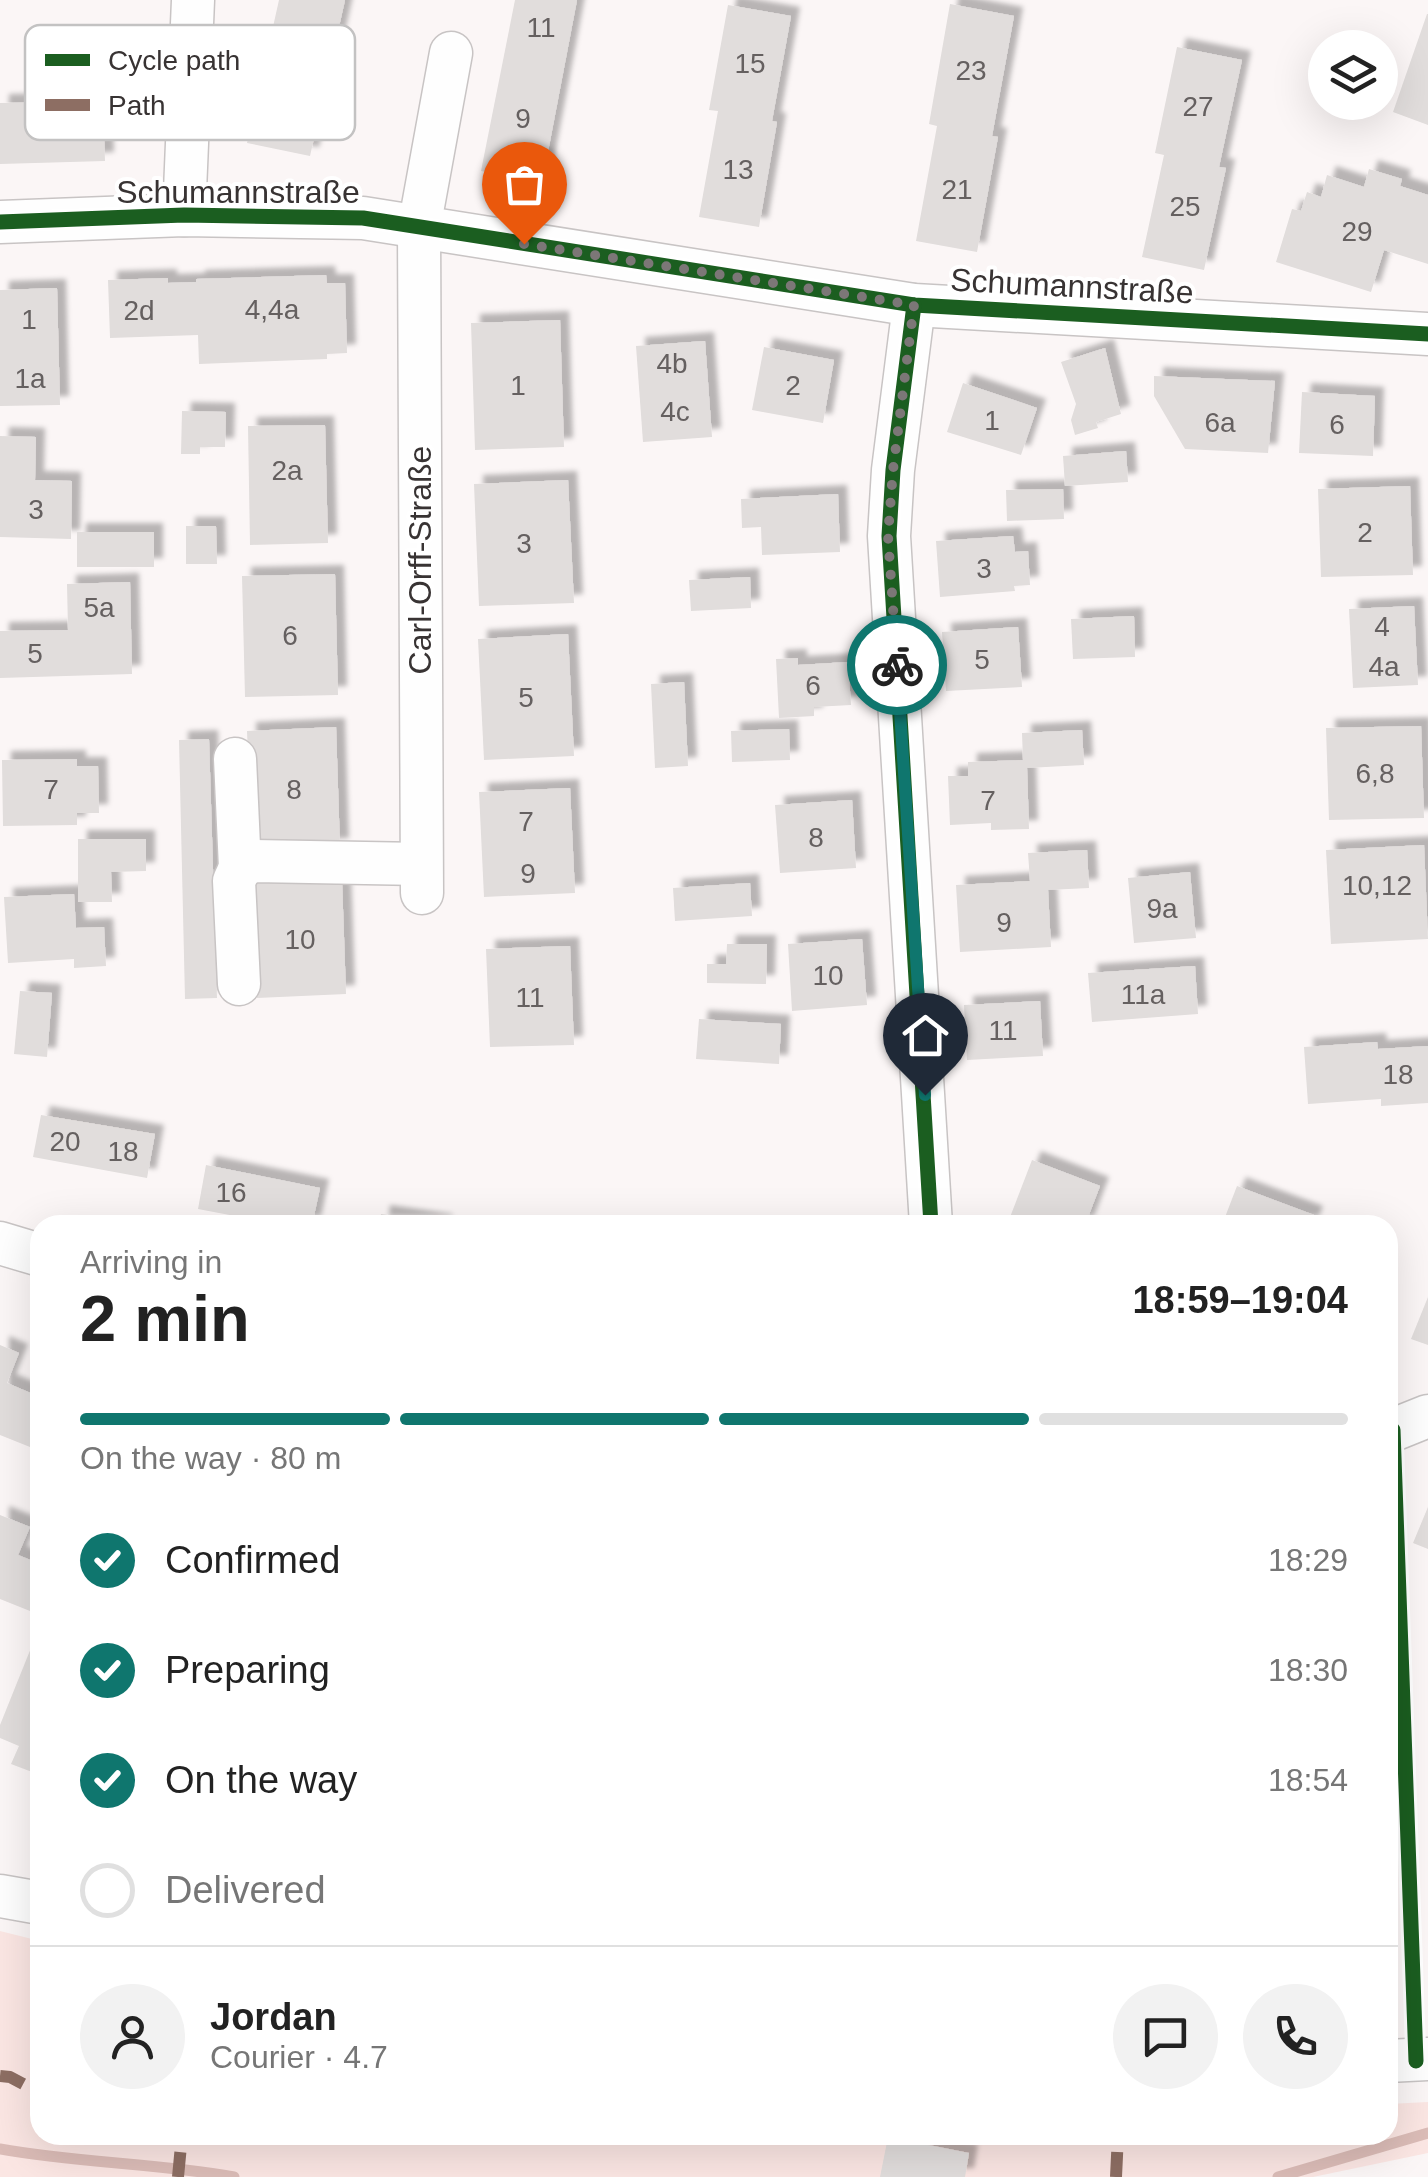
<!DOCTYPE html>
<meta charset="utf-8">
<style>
:root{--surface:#fff;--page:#f2f2f2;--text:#222;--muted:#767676;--line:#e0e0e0;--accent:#0f766e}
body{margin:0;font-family:Helvetica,sans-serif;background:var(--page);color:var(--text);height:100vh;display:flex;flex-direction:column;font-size:38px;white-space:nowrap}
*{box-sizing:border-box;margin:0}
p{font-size:32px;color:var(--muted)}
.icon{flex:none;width:55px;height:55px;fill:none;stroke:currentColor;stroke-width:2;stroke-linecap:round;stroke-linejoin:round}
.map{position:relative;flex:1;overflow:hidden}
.sheet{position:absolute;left:30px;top:1215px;width:1368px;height:930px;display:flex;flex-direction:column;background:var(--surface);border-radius:30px;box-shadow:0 10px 40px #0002}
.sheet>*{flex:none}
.buttons{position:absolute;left:1308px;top:30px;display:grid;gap:20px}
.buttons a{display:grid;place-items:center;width:90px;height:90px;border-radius:50%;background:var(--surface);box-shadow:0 10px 40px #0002;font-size:50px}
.pin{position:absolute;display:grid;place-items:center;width:85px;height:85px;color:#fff;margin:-102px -42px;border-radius:50% 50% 50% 0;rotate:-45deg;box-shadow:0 0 10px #0007}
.pin .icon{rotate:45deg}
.courier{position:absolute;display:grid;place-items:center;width:100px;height:100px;margin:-50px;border:8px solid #0f766e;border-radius:50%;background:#fff;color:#222;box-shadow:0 2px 12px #0007}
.head em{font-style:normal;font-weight:600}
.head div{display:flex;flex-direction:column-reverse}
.head{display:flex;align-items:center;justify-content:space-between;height:170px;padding:0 50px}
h1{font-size:65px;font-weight:600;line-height:75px}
.bar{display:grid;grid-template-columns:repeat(4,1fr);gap:15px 10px;align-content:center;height:120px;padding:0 50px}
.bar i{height:12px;border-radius:8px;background:var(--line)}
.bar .active{background:var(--accent)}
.bar p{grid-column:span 4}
.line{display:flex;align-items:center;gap:25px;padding:0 50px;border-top:2px solid var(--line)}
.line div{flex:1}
.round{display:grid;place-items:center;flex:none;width:105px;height:105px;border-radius:52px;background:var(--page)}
ol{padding:0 50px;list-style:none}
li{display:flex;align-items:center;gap:30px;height:110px}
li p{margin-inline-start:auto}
li .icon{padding:10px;border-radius:50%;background:var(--accent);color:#fff;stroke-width:4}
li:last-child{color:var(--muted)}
li i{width:55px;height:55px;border:5px solid var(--line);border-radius:50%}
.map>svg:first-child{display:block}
.green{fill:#fbe6e3}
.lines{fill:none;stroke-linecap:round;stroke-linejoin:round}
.stream{stroke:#dbbcb7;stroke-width:11}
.building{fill:#e1dddc;filter:url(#shadow)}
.minor-casing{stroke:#c8c4c4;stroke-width:45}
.minor{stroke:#fefefe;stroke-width:42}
.quiet{stroke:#8d6e63;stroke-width:12;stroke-dasharray:25 12;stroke-linecap:butt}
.cycleway-casing{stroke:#fff;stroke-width:21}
.cycleway{stroke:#1b5e20;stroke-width:15}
.done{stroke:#7c7777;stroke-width:10;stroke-dasharray:0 18}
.route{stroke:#0f766e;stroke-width:12}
.labels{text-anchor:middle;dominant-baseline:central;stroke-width:8;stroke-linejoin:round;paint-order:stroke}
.number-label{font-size:28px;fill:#656060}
.street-label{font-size:32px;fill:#383333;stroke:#fff}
.key{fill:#fff;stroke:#c3c2c2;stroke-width:2.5}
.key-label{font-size:28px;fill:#383333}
</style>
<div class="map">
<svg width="1428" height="2177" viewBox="0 0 1428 2177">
<defs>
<filter id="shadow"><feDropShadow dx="9" dy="-9" stdDeviation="2.5" flood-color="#0004"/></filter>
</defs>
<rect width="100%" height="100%" fill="#fbf6f6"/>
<!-- green -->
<path class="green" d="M0,1931L40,1941V2135H1388V2104L1428,2102V2153L1313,2177H0Z"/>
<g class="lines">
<!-- stream -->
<g class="stream">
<path d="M0,2149C78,2163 156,2163 234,2177"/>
<path d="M1278,2177L1428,2133"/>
</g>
</g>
<!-- building -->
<g class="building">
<path d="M279,0H345L310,156L247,143Z"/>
<path d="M515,0H577L542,183L481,171Z"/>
<path d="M950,4L1014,16L992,136L998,137L977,252L916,241L937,126L929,124Z"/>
<path d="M728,5L791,16L772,121L777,122L759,227L699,217L718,111L709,110Z"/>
<path d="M1427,14H1428V125L1393,112Z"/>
<path d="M1177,47L1242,60L1219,167L1226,168L1204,270L1142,257L1164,155L1155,153Z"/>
<path d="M103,101L105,161L0,164V103Z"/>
<path d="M1369,169L1402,179L1400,186L1428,195V264L1384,250L1371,292L1276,262L1292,209L1301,211L1307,192L1321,197L1327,175L1364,187Z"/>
<path d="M326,275L327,283H345L347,353L327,354V359L199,364L198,335L110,338L108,280L168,278V283L196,282V279Z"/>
<path d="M57,288L60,405L0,406V290Z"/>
<path d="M560,320L564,447L475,450L471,323Z"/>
<path d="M705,341L712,437L643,442L636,346Z"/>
<path d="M764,347L834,360L823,423L752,410Z"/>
<path d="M1105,348L1121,414L1096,422L1098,428L1075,435L1071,420L1076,404L1061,362Z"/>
<path d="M1154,376L1275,381L1268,453L1185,449L1154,396Z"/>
<path d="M963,383L1037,408L1021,455L947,432Z"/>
<path d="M1302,392L1375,396L1373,456L1299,453Z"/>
<path d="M182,411L226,412L225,447H200V454H181Z"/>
<path d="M325,425L328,543L250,545L248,426Z"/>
<path d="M0,436L36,437L35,480L72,481L71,539L0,537Z"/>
<path d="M1126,451L1128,482L1065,486L1063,456Z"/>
<path d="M568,480L574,603L479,606L474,484Z"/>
<path d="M1410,486L1413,575L1321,577L1318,489Z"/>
<path d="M1063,489L1064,519L1007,521L1006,490Z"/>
<path d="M838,494L840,552L762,555L761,527L742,528L741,499Z"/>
<path d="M186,526H216L217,564H186Z"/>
<rect x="77" y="532" width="77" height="35"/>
<path d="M1013,536L1015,552L1028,551L1030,585L1014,586L1015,591L940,597L936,541Z"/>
<path d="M335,574L338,695L245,697L242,576Z"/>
<path d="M750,577L751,608L691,611L689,580Z"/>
<path d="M130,582L132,674L0,678V631L68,630L67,584Z"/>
<path d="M1414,606L1418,685L1353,688L1349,609Z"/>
<path d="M1134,616L1135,657L1073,659L1071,619Z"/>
<path d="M1018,627L1022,687L946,691L942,632Z"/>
<path d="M568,634L574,756L484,760L478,639Z"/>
<path d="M798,658V665L848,662L851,705L814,707V716L779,718L776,659Z"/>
<path d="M684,682L688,766L655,768L651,684Z"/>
<path d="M1421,726L1424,818L1329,820L1326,728Z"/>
<path d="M336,727L340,847L252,850L247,731Z"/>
<path d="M789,729L790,760L732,762L731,731Z"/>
<path d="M1082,730L1084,765L1027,768L1029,829L991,830V823L950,825L948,776H968V762L1023,760L1022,733Z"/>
<path d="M209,739L217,998L185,999L179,740Z"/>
<path d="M77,759V766H98L99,813H77V825L3,826L2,760Z"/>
<path d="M570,788L575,893L484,897L479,792Z"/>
<path d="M852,800L856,868L780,873L775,805Z"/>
<path d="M78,839H146V871L111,872L112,902H78Z"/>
<path d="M1424,845L1428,939L1331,944L1326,850Z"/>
<path d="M1087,850L1089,888L1048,890L1051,947L960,952L956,885L1030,881L1028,853Z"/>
<path d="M1190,872L1196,938L1134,943L1128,878Z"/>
<path d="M342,880L346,994L257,998L253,883Z"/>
<path d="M750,883L752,916L675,921L673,888Z"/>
<path d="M74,894L76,928L104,927L106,966L74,968V959L8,963L4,897Z"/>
<path d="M862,939L867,1005L792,1011L788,944Z"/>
<path d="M727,944H767L766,984L707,983V964H726Z"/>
<path d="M570,946L574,1045L490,1047L486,949Z"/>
<path d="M1195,966L1198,1014L1092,1022L1088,973Z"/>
<path d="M20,991L52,993L47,1057L14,1054Z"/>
<path d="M1040,1001L1043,1056L967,1060L964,1005Z"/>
<path d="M699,1019L781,1024L779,1064L696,1059Z"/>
<path d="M1377,1042L1378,1049L1428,1046V1103L1381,1106V1099L1308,1104L1304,1047Z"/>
<path d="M41,1115L155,1134L147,1178L33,1157Z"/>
<path d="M1032,1160L1100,1186L1085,1225H1007Z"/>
<path d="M206,1165L320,1188L312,1225H283L198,1209Z"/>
<path d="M1237,1186L1314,1215L1310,1225H1222Z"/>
<path d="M381,1214L444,1223L443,1225H380Z"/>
<path d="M1428,1297V1345L1411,1339Z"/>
<path d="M0,1345L19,1353L7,1383L40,1397V1451L0,1435Z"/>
<path d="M1428,1507V1549L1413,1543Z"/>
<path d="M0,1515L30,1527L18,1555L40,1564V1615L0,1599Z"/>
<path d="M31,1648L40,1652V1775L11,1764L19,1746L0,1738V1725Z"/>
<path d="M888,2137L969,2153L965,2177H880Z"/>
</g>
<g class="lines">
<defs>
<g id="minor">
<path d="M184,215L193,0"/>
<path d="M0,222L184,215L363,218L914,305L1428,334"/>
<path d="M914,305L893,470L889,536L931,1225"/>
<path d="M235,759L240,868"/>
<path d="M422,893L419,228L451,53"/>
<path d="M239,984L234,881L240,868L252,861L421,864"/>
<path d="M0,1243L40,1255"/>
<path d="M1388,1432L1428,1416"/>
<path d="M0,1896L40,1903"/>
<path d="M1388,2061L1428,2059"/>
</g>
</defs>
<!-- minor casing -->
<use href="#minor" class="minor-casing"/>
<!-- minor -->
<use href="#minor" class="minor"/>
<!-- quiet -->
<g class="quiet">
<path d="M0,2076L10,2077L40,2093"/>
<path d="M178,2177L182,2135"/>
<path d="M1116,2177L1118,2135"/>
</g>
<defs>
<g id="cycleway">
<path d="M0,222L184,215L363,218L914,305L1428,334"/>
<path d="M914,305L893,470L889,536L931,1225"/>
<path d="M1393,1430L1416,2061"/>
</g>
</defs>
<!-- cycleway casing -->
<use href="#cycleway" class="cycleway-casing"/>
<!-- cycleway -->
<use href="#cycleway" class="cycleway"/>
</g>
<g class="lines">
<!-- done -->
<path class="done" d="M524,244L914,305L893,470L888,536L897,665"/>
<!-- route -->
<path class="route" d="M897,665L925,1095"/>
</g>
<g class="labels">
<!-- number labels -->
<g class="number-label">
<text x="541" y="27">11</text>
<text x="750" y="63">15</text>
<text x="971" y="70">23</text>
<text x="1198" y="106">27</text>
<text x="523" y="118">9</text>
<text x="738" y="169">13</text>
<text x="957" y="189">21</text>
<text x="1185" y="206">25</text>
<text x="1357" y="231">29</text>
<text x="272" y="309">4,4a</text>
<text x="139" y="310">2d</text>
<text x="29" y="319">1</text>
<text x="672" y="363">4b</text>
<text x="30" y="378">1a</text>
<text x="518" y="385">1</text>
<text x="793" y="385">2</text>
<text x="675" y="411">4c</text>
<text x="992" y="420">1</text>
<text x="1220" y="422">6a</text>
<text x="1337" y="424">6</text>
<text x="287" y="470">2a</text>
<text x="36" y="509">3</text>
<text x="1365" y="532">2</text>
<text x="524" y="543">3</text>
<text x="984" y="568">3</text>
<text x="99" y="607">5a</text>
<text x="1382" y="626">4</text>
<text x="290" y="635">6</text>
<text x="35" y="653">5</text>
<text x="982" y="659">5</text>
<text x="1384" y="666">4a</text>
<text x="813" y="685">6</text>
<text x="526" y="697">5</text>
<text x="1375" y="773">6,8</text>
<text x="51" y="789">7</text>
<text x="294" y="789">8</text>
<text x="988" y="800">7</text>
<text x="526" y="821">7</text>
<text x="816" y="837">8</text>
<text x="528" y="873">9</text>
<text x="1377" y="885">10,12</text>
<text x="1162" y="908">9a</text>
<text x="1004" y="922">9</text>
<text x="300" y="939">10</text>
<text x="828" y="975">10</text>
<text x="1143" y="994">11a</text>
<text x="530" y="997">11</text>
<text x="1003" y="1030">11</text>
<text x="1398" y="1074">18</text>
<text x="65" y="1141">20</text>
<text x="123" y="1151">18</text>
<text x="231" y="1192">16</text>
</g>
<!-- street labels -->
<g class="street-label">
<text x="238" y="192">Schumannstraße</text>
<text transform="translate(1072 286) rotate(3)">Schumannstraße</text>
<text transform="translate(420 560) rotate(-90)">Carl-Orff-Straße</text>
</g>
</g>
<!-- legend -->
<rect x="25" y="25" width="330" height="115" rx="15" class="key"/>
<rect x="45" y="54" width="45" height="12" fill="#1b5e20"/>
<rect x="45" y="99" width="45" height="12" fill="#8d6e63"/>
<g class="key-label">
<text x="108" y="70">Cycle path</text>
<text x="108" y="115">Path</text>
</g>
</svg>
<div class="buttons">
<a><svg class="icon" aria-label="layers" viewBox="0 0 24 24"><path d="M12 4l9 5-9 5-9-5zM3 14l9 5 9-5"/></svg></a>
</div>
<div class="pin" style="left:524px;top:244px;background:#ea580c"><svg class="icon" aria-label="bag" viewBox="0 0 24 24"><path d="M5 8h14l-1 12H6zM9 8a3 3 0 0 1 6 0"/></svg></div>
<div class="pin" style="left:925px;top:1095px;background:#1f2937"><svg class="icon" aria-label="home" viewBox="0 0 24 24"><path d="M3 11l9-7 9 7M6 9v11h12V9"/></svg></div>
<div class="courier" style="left:897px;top:665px"><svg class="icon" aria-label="bike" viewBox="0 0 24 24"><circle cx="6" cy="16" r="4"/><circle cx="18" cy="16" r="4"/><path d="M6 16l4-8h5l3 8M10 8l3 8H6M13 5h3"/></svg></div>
<section class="sheet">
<div class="head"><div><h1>2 min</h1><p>Arriving in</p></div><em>18:59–19:04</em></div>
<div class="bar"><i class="active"></i><i class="active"></i><i class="active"></i><i></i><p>On the way · 80 m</p></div>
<ol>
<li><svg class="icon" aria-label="check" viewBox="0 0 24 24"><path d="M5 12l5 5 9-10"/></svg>Confirmed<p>18:29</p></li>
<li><svg class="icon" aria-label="check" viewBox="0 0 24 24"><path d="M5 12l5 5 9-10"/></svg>Preparing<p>18:30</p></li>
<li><svg class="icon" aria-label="check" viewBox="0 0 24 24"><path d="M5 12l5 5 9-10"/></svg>On the way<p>18:54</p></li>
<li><i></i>Delivered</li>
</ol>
<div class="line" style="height:180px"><a class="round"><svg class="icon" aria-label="person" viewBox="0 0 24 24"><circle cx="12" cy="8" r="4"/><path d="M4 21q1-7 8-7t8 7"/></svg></a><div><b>Jordan</b><p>Courier · 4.7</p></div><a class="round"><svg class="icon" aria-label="chat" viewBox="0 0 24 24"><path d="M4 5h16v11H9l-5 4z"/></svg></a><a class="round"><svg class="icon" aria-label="phone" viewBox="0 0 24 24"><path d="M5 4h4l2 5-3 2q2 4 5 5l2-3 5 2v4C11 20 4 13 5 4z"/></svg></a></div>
</section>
</div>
